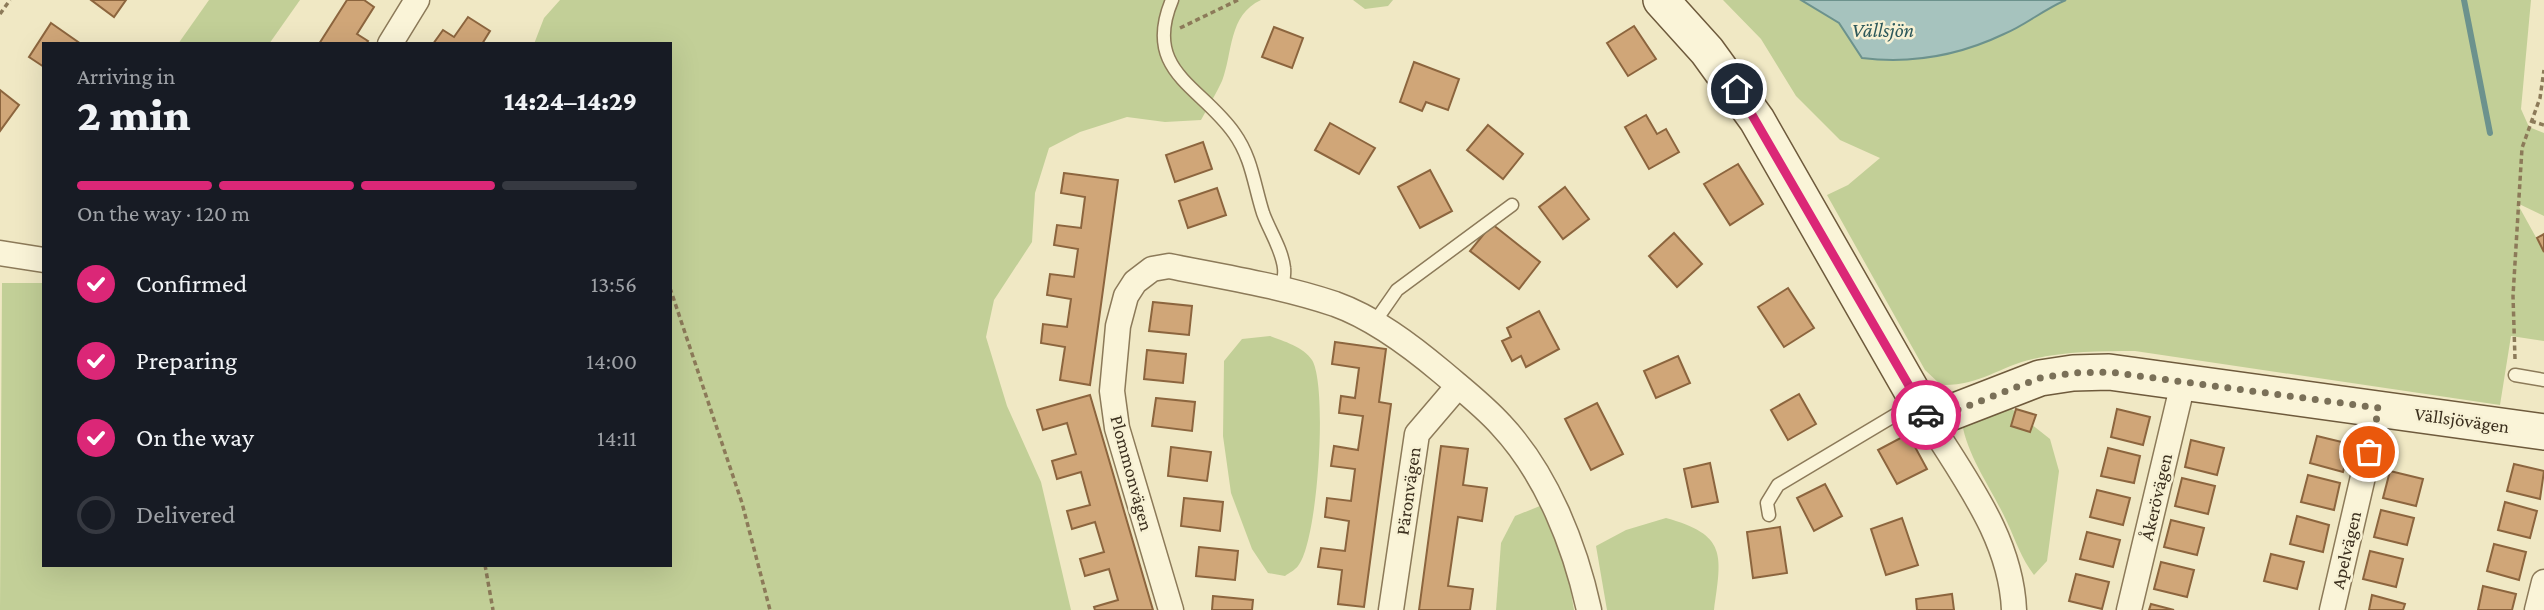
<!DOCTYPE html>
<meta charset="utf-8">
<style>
:root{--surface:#171b24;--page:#242831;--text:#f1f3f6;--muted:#9ea1a6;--line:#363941;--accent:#db2777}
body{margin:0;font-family:"Crimson Pro",serif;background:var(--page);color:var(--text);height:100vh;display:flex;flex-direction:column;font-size:26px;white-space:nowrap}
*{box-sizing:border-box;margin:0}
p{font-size:23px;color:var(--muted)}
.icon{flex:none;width:38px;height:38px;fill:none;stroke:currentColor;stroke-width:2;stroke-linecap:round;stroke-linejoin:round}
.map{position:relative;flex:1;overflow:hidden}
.side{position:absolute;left:42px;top:42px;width:630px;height:525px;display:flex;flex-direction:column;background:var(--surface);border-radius:0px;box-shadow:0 7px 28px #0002}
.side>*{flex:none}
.pin{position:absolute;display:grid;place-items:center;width:60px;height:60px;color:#fff;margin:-30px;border:4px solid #fff;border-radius:50%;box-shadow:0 2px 7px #0007}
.courier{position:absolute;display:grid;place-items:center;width:70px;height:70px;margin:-35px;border:5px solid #db2777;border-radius:50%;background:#fff;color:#222;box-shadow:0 2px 9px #0007}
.headline em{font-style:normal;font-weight:800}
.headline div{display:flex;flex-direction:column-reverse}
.headline{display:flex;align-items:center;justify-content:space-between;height:119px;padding:0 35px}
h1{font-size:46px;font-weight:800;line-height:52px}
.bar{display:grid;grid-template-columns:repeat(4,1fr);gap:10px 7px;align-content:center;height:84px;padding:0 35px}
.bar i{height:9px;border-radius:5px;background:var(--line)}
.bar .on{background:var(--accent)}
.bar p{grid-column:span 4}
ol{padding:0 35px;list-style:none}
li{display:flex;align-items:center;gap:21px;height:77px}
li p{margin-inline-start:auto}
li .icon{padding:7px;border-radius:50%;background:var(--accent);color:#fff;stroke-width:4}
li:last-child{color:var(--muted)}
li i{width:38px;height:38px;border:4px solid var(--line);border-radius:50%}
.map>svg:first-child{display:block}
.green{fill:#c2cf97}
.water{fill:#a6c3be;stroke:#6c928d;stroke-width:2}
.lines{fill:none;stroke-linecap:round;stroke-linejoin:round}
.stream{stroke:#6c928d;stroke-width:6}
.building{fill:#d0a678;stroke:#8c653e;stroke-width:2}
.lane-casing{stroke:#8c7a59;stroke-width:15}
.street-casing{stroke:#8c7a59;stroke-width:27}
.secondary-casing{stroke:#6e5a3c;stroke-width:38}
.path{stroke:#8c7a59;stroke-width:3.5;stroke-dasharray:5 3.5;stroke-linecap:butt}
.lane{stroke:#faf4d8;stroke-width:12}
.street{stroke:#faf4d8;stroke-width:24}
.secondary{stroke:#faf4d8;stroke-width:35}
.done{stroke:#7a7058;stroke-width:7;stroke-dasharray:0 12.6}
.route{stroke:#db2777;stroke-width:9}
.labels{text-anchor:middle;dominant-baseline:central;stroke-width:5;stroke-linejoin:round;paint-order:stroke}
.street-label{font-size:19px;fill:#3b2f1e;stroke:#f7f1d4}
.water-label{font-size:21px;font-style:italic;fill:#2d595b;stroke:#f7f1d4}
</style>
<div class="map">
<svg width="2544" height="610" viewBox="0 0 2544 610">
<rect width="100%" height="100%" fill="#f0e8c4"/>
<!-- green -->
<g class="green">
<path d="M209,0H300L269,44H178Z"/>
<path d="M560,0H1261C1228,15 1233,53 1222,81C1216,94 1208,107 1201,120L1165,122L1127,117L1080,132L1049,148L1035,193L1032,242L994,300L986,337L1007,406L1041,482L1071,610H0L2,283H44V565H670V44H534L544,18Z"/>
<path d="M1353,0H1393L1388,6L1365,9Z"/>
<path d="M1723,0H1801L1839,23L1862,57C1911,64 1958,56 2004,34C2026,25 2044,9 2066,0H2531L2521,109L2529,127L2544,133V216L2517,203L2544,252V341L2511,336L2500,405L2135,351C2100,351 2067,351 2033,359C1998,367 1980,386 1941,385L1925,370L1827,195L1848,185L1880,158L1840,140L1796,96L1761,39Z"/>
<path d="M1270,336C1283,341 1304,347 1312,360C1328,386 1318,542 1298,566C1295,570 1289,573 1285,576L1268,573L1252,549L1231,493L1223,436L1224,361L1242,339Z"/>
<path d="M2003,402L2050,439L2059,471L2047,561L2034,575C2021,558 2016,541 2007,522C1992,489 1968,458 1962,423Z"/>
<path d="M1540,506L1567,568L1574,610H1496L1501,543L1515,516Z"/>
<path d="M1666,518C1727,535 1722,554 1714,610H1607L1596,546L1626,530Z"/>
</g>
<!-- water -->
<path class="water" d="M1801,0H2066C2044,9 2026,25 2004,34C1958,56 1911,64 1862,58L1839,23Z"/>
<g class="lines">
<!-- stream -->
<path class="stream" d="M2464,0L2490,133"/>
</g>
<!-- building -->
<g class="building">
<path d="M91,0H126L114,17Z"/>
<path d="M347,0H364L374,7L357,34L368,41L366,44H319Z"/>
<path d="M468,17L490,31L482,44H433L443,30L454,37Z"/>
<path d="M51,23L81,44H44V67L29,57Z"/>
<path d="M1634,26L1656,59L1628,76L1607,43Z"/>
<path d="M1274,27L1303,38L1292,68L1262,57Z"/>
<path d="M1414,62L1459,79L1448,110L1426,102L1422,111L1400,102Z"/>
<path d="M0,90L19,105L0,131Z"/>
<path d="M1646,115L1657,134L1666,129L1679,152L1649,169L1625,127Z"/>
<path d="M1330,123L1375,148L1359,174L1315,150Z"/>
<path d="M1488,125L1523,154L1503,179L1467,150Z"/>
<path d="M1203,142L1212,169L1175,182L1166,155Z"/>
<path d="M1738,164L1763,204L1730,225L1704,184Z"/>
<path d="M1430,170L1452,211L1420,228L1398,187Z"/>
<path d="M1064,173L1118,180L1090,385L1060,380L1065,347L1041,343L1043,324L1067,327L1071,299L1047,295L1050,274L1074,277L1078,249L1054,245L1057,225L1081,228L1085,197L1061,193Z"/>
<path d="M1565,187L1589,219L1563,239L1539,207Z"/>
<path d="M1217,188L1226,215L1188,228L1179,201Z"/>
<path d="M1492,224L1540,262L1519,289L1470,251Z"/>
<path d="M1674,233L1702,264L1677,287L1649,256Z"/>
<path d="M2544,234V252L2537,238Z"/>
<path d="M1788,288L1814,328L1784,347L1758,307Z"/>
<path d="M1153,302L1192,306L1189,335L1149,331Z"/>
<path d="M1539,311L1559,349L1526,367L1521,356L1512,361L1502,341L1511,337L1507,328Z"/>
<path d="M1335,342L1386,349L1379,402L1391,404L1364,607L1338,604L1342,570L1318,567L1321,548L1345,551L1349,521L1325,517L1327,498L1351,501L1355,469L1331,466L1334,446L1358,450L1363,416L1339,413L1341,396L1355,398L1359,368L1332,364Z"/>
<path d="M1147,350L1186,354L1183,383L1144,379Z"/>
<path d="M1678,356L1690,383L1656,398L1644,371Z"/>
<path d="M1799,394L1816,424L1788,440L1771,410Z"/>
<path d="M1090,395L1153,610H1095L1094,607L1118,600L1109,569L1085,576L1080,559L1104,552L1095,522L1072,529L1067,511L1090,505L1081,472L1057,479L1052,461L1076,454L1067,423L1043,430L1037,410Z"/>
<path d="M1156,398L1195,402L1192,431L1152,426Z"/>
<path d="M1597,403L1623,454L1591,470L1565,419Z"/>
<path d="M2016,409L2036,415L2030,432L2011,426Z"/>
<path d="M2117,409L2150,417L2143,445L2111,437Z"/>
<path d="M1908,434L1927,469L1897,484L1878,450Z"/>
<path d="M2317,436L2350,444L2343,472L2310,463Z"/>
<path d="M2191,440L2224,448L2217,475L2185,467Z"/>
<path d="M1441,446L1468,449L1463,485L1487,488L1482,521L1458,517L1448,586L1473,589L1470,610H1419Z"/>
<path d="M1171,447L1211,452L1207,481L1168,476Z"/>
<path d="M2108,448L2140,456L2134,483L2101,476Z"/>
<path d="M1710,463L1718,502L1692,507L1684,469Z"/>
<path d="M2514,464L2544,471L2540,499L2507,491Z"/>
<path d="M2390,471L2423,479L2416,506L2383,498Z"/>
<path d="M2308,475L2340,483L2334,510L2301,502Z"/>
<path d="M2182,478L2215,486L2208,514L2175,506Z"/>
<path d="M1825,484L1842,516L1814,531L1797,498Z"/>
<path d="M2097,490L2130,498L2123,525L2090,517Z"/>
<path d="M1184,498L1223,502L1220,531L1181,526Z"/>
<path d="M2505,502L2537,511L2530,538L2498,530Z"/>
<path d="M2381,510L2414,518L2407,545L2374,537Z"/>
<path d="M2297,516L2329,525L2323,552L2290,544Z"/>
<path d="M1902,518L1918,565L1886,575L1871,529Z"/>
<path d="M2171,520L2204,528L2197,555L2164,547Z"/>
<path d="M1780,527L1787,573L1753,578L1747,532Z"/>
<path d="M2087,532L2120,540L2113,567L2080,559Z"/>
<path d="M2494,544L2526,552L2519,580L2487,571Z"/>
<path d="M1199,547L1238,551L1235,580L1196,576Z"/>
<path d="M2370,551L2403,559L2396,587L2363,579Z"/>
<path d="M2271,554L2304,562L2297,589L2264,581Z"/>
<path d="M2161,562L2194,570L2187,597L2154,589Z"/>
<path d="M2076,574L2109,582L2102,609L2069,601Z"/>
<path d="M2483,586L2516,594L2512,610H2478Z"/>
<path d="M1952,594L1954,610H1917L1916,599Z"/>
<path d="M2372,595L2405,604L2403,610H2369Z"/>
<path d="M1213,596L1253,600L1252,610H1212Z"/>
<path d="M2151,604L2174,610H2149Z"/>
</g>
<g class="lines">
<defs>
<g id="lane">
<path d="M1172,0C1142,71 1201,86 1234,133C1252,158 1254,185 1263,213C1269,230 1282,249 1284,268C1285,274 1283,282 1282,289"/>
<path d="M1374,323L1397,290L1512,205"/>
<path d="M2515,375L2544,380"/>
<path d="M1769,515L1767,503L1778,485L1917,402"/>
</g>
<g id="street">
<path d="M390,44L417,0"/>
<path d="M0,253L44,260"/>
<path d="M1929,421C1965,480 2011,538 2014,610"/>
<path d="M1171,610L1117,428L1112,391L1118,326L1126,296L1135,282L1152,269L1169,266C1225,277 1281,286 1335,304C1374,318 1410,345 1442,372C1462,389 1484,406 1501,425C1547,474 1575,546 1589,610"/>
<path d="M1391,610L1417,434L1458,386"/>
<path d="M2129,610L2183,383"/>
<path d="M2332,610L2379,408"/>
<path d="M2537,610L2544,582"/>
</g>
<path id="secondary" d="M1661,0L1707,51L1757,120L1929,421L2040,378L2073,373L2109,372L2544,432"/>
</defs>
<!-- lane casing -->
<use href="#lane" class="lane-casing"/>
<!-- street casing -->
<use href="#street" class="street-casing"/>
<!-- secondary casing -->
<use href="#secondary" class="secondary-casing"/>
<!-- path -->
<g class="path">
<path d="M0,14L10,0"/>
<path d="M1180,28L1238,0"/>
<path d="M2531,121L2544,125"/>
<path d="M670,288L742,503L770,610"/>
<path d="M2515,359L2513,296L2522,148L2540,98L2544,70"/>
<path d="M485,565L493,610"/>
</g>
<!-- lane -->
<use href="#lane" class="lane"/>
<!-- street -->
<use href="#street" class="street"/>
<!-- secondary -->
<use href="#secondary" class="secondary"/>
</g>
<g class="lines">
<!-- done -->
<path class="done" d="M1926,415L1929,421L2040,378L2073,373L2109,372L2379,408L2369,452"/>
<!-- route -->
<path class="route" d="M1737,89L1926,415"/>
</g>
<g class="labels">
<!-- street labels -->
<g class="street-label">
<text transform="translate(2462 420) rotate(8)">Vällsjövägen</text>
<text transform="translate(1132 473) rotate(75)">Plommonvägen</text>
<text transform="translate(1408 491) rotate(-82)">Päronvägen</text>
<text transform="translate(2156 497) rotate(-77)">Åkerövägen</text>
<text transform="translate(2346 550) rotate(-77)">Apelvägen</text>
</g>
<!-- water labels -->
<g class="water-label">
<text x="1883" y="30">Vällsjön</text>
</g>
</g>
</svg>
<div class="pin" style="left:2369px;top:452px;background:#ea580c"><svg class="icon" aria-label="bag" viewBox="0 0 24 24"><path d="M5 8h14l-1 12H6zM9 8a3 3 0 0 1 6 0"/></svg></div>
<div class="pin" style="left:1737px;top:89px;background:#1f2937"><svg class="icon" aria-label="home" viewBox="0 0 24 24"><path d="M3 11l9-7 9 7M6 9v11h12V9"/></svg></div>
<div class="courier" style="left:1926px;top:415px"><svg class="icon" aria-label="car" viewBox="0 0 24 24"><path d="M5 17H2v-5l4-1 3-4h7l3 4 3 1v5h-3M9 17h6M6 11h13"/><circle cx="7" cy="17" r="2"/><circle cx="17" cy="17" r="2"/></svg></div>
<section class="side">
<div class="headline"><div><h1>2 min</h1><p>Arriving in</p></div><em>14:24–14:29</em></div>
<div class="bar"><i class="on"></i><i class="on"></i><i class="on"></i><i></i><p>On the way · 120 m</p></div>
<ol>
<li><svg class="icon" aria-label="check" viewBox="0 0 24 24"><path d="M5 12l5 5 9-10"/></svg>Confirmed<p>13:56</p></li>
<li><svg class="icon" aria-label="check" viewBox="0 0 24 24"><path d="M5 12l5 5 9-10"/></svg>Preparing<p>14:00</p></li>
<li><svg class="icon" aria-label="check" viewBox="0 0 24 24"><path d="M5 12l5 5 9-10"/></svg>On the way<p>14:11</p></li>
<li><i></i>Delivered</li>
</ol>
</section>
</div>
